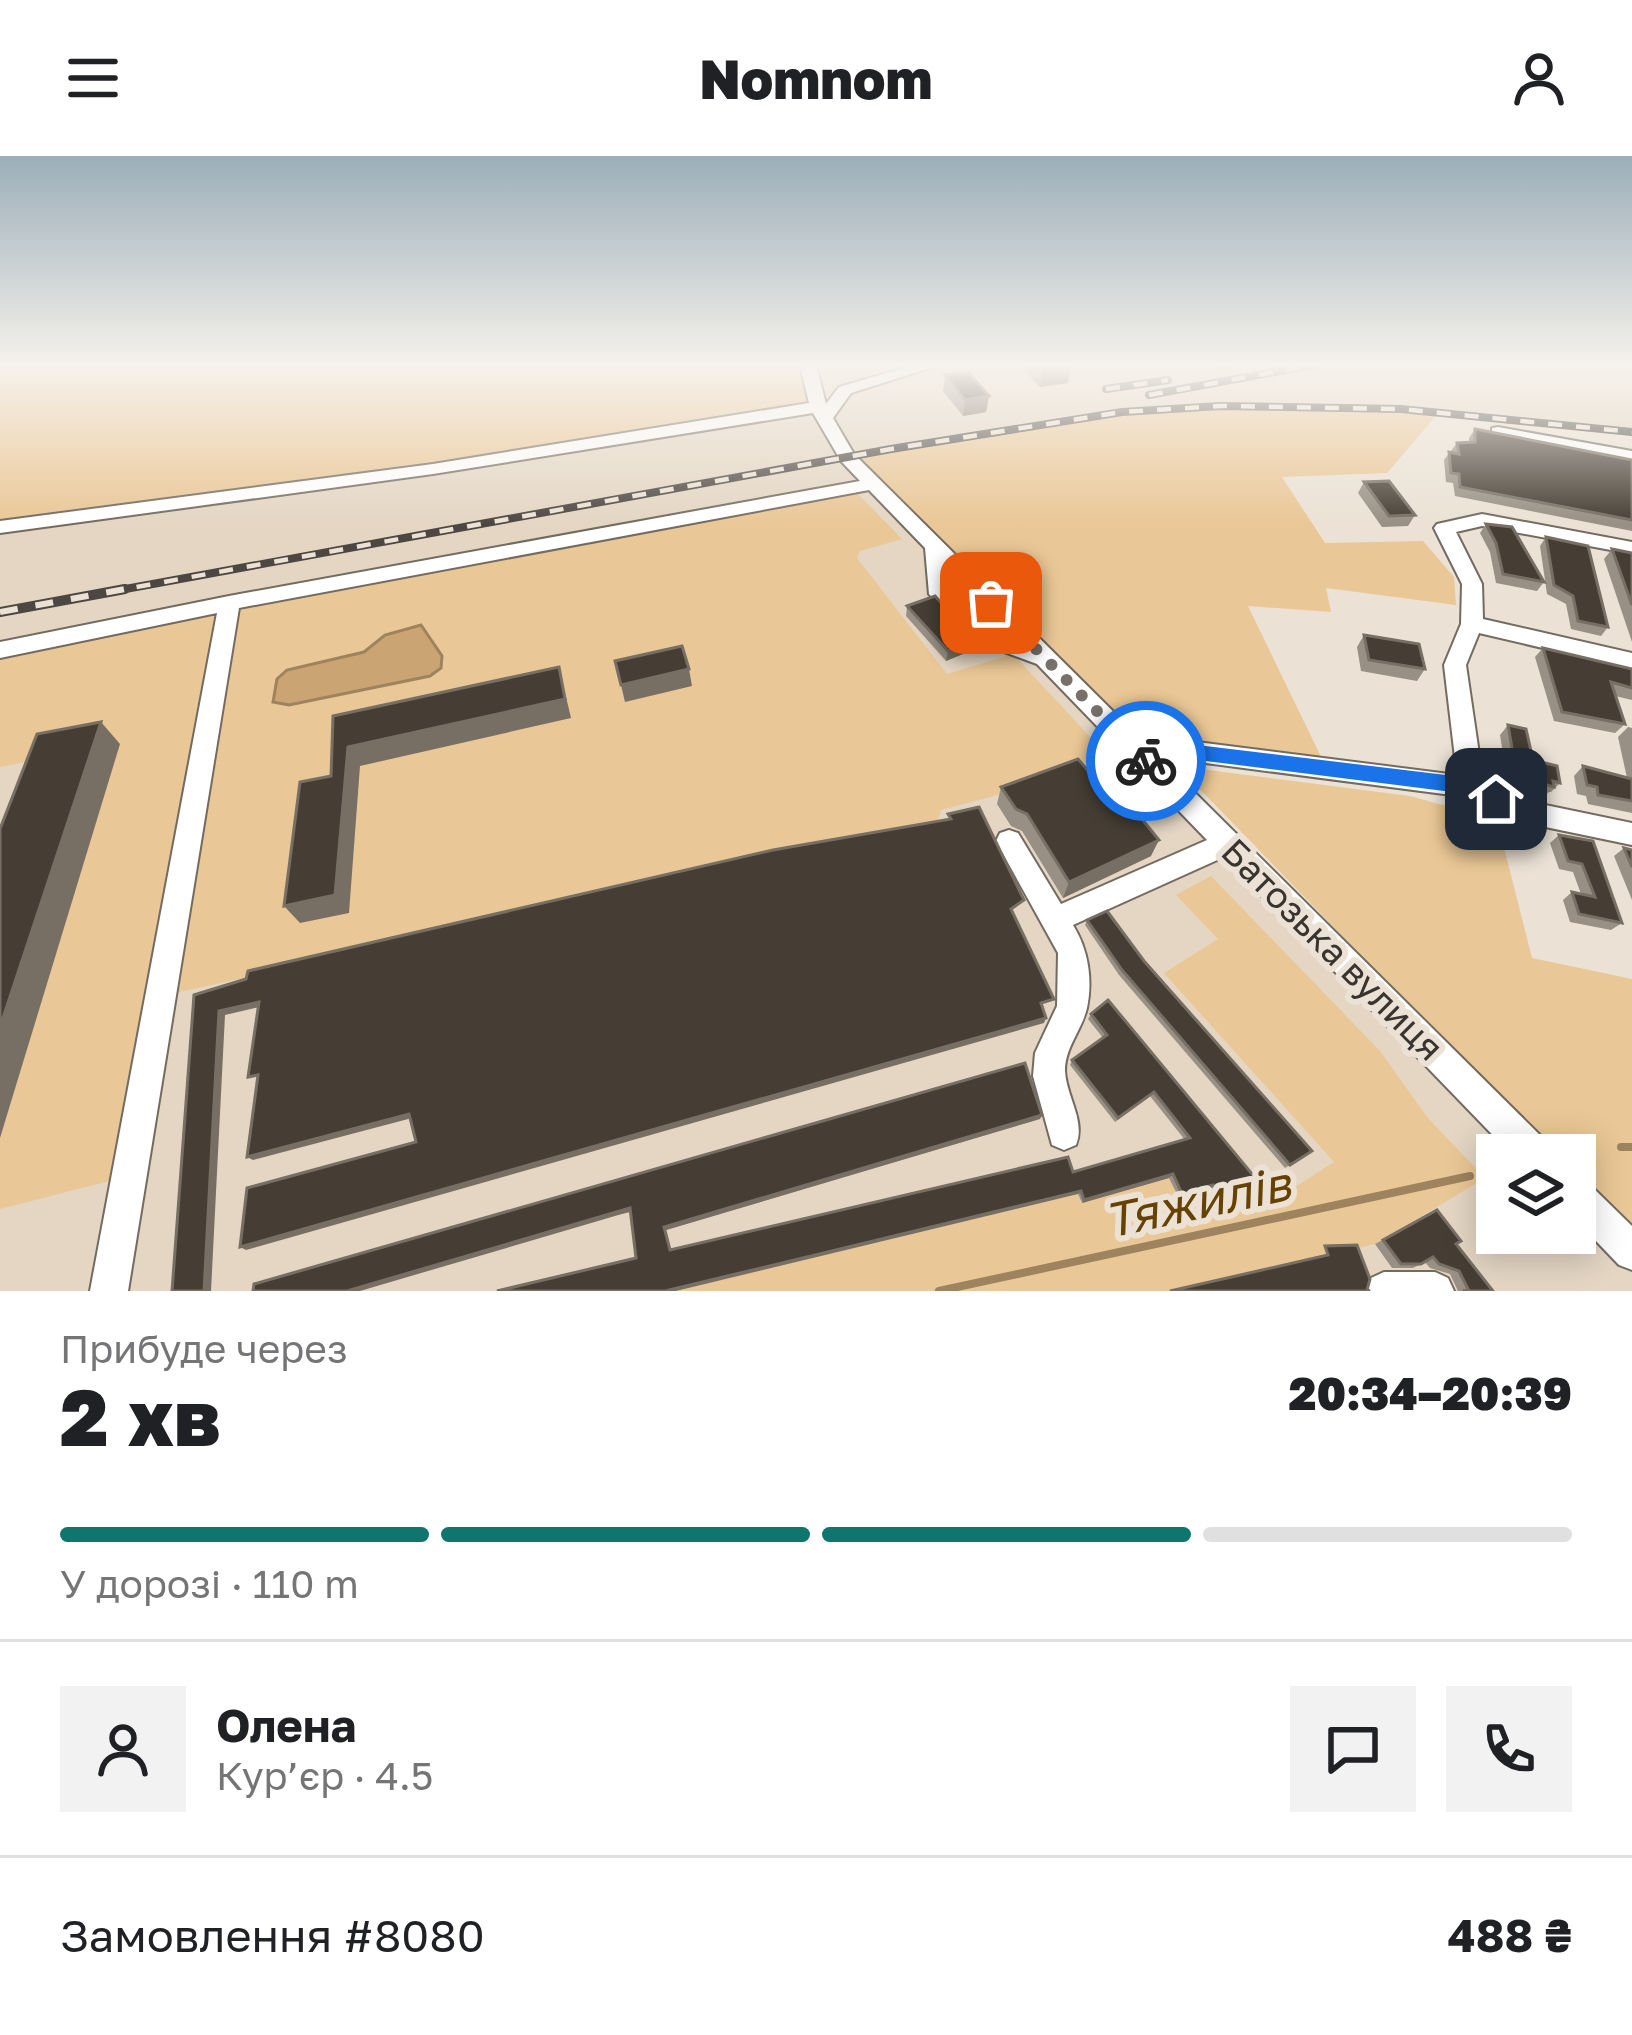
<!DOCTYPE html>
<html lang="uk">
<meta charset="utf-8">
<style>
:root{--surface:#fff;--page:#f2f2f2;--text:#202124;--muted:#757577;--line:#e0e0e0;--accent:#0f766e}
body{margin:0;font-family:"Golos Text",sans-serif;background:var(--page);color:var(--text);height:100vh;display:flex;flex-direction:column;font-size:45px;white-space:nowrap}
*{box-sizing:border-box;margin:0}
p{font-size:39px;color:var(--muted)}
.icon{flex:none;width:66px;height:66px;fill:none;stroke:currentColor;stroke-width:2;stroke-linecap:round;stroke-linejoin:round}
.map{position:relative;height:1135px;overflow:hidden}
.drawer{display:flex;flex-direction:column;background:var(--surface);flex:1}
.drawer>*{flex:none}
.buttons{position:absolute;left:1476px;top:978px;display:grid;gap:24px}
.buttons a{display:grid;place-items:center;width:120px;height:120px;border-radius:0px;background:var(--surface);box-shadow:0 6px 30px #0003;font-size:60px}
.pin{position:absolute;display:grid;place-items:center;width:102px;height:102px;color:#fff;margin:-51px;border-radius:24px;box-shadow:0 6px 18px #0006}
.courier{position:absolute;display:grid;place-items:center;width:120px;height:120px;margin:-60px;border:9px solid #1a73e8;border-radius:50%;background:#fff;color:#222;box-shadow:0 3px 15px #0007}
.summary em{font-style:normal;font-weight:800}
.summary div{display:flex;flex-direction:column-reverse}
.summary{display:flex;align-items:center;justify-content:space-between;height:204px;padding:0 60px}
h1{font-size:78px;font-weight:800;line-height:90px}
.bar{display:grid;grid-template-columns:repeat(4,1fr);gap:18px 12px;align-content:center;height:144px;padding:0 60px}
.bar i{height:15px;border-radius:9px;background:var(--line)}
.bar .active{background:var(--accent)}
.bar p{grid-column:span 4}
.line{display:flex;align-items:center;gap:30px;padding:0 60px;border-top:3px solid var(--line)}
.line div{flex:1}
.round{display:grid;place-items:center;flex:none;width:126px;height:126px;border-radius:0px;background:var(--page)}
header{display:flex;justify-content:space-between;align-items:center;height:156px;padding:0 60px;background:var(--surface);font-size:54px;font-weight:800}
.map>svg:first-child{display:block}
.built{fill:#e4d6c3}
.green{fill:#eac796}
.water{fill:#caa573;stroke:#9e835f;stroke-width:3}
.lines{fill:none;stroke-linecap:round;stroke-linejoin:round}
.stream{stroke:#9e835f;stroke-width:8}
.minor-casing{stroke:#736b60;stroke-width:4}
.minor{fill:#fff;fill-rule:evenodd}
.rail-far1-casing{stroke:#4c4742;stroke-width:8}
.rail-casing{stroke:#4c4742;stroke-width:10}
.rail-far1{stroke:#ebe2d5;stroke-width:4.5;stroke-dasharray:14;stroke-linecap:butt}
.rail{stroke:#ebe2d5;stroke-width:6;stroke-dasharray:18;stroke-linecap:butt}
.wall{fill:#989084}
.shaded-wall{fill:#786f64}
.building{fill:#463e34;stroke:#786f64;stroke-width:3}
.route{fill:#1a73e8}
.done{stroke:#77716a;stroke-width:12;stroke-dasharray:0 21.6}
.labels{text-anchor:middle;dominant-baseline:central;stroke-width:12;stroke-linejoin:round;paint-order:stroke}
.street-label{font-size:36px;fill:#383430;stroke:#ebe2d5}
.near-water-label{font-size:48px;font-style:italic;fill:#654200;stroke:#ebe2d5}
</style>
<header><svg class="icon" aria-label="menu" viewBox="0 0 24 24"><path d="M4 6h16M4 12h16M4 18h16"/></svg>Nomnom<svg class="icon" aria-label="person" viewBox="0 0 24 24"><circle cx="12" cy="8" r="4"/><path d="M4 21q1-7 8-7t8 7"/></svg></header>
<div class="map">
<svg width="1632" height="1135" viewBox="0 0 1632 1135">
<rect width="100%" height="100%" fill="#ebe2d5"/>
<!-- built -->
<path class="built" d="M824,209H1632V276L1440,255L1220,250L1056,264L851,303L1539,999H1497V1077H1575V1036L1632,1093V1135H0V377L440,319L827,255Z"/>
<!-- green -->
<g class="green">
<path d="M0,209H808L818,251L433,313L0,371Z"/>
<path d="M1289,249L1440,255L1387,317L1282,321L1325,387L1423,385L1454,421L1456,449L1326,432L1331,456L1248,450L1327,613L1197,597L1155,613L847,301L1122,256Z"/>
<path d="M852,332L902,383L860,395L857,402L947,518L1013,498L1107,599L994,640L941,654L936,670L161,840L129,1020L0,1053V982L119,588L0,611V494Z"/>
<path d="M1193,612L1410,640L1497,664L1532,802L1632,823V1076L1575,1019V999H1555L1184,617Z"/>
<path d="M1211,720L1380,895L1427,961L1485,1022L1375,1088L1177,1135H676L1078,1038L1081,1047L1169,1022L1223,1050L1252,1027L1270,1047L1334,1006L1164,817L1218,783L1176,739Z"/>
</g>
<!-- water -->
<path class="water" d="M421,469L442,500L441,512L430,520L289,549L273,546L277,523L287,514L364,496L385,479Z"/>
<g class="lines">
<!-- stream -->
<g class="stream">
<path d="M1621,991H1632"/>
<path d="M939,1135L1470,1020"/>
</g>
<defs>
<g id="minor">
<path d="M800,209H816L826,248L839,231L914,209H939L851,237L833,262L854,298L1159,601L1197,586L1457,619L1444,509L1461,468L1462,428L1434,372L1437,368L1482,358L1632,386V398L1482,370L1456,376L1482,428L1483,463L1632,497V513L1479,477L1466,509L1483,625L1526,645L1632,667V689L1521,666L1467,641L1198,606L1174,616L1548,987L1553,999H1512L1224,701L1073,769C1088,793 1093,823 1087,852C1082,874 1065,891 1065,915C1066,940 1086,965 1076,989L1064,994L1052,989L1033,920L1035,897L1057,850L1058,797L996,685L1000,677L1009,674L1018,677L1061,748L1207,684L1037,508L971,484L929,438L925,392L869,334L239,452L128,1135H90L217,457L0,502V486L229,440L860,325L841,305L813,257L433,318L0,377V365L433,308L809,247ZM948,416L1013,483C981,472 952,451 948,416Z"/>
<path d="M1498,271L1632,295V305L1492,280V272Z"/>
<path d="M1575,1021L1587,1026L1632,1070V1114L1619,1109L1575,1063Z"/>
<path d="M1384,1116H1435L1448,1122L1454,1135H1365L1371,1122Z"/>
</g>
</defs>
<!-- minor casing -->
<use href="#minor" class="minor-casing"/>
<!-- minor -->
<use href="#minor" class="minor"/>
<defs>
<g id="rail-far1">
<path d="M1106,233L1168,224"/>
<path d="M1149,239L1313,209"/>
<path d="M109,436L891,293L1122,256L1220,250L1401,253L1632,276"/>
</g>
<path id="rail" d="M0,456L125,433"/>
</defs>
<!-- rail-far1 casing -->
<use href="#rail-far1" class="rail-far1-casing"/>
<!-- rail casing -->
<use href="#rail" class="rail-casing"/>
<!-- rail-far1 -->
<use href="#rail-far1" class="rail-far1"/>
<!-- rail -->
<use href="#rail" class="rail"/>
</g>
<!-- wall -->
<g class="wall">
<path d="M1019,209H1069L1068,227L1040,231Z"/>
<path d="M945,219L989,240L986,256L963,260L943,235Z"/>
<path d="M1475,273L1632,304V375L1455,340L1453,327L1446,326L1444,304L1457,287H1469V282Z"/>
<path d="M1364,326L1415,359L1408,370L1382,371L1358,337Z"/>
<path d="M1486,368L1544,426L1537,435L1496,427L1490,396L1480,377Z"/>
<path d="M1546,381L1608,471L1601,480L1571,473L1566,448L1547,438L1540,390Z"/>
<path d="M1612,393L1632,397V486L1604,403Z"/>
<path d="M907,450L965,477L972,485L970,495L946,505L906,460Z"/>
<path d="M1364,479L1425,513L1417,525L1361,515L1357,491Z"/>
<path d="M1543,492L1632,513V544L1615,540L1625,568L1615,577L1554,565L1535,501Z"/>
<path d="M1508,569L1533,604L1560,627L1551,636H1549L1544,640L1508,630L1500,579Z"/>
<path d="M1628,571L1632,572V657L1588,648L1586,640L1577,638L1574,620L1583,610L1627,622L1618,581Z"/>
<path d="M1001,631L1151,700L1063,742L1022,675L1011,670L997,648Z"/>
<path d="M1559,679L1593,685L1622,767L1611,774L1570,766L1563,744L1572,736L1581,738L1573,716L1559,713L1550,687Z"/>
<path d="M1624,692L1632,694V744L1614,700Z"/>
<path d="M1087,764L1312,995L1285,1012L1119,819L1085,769Z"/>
<path d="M1091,858L1257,1024L1222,1050L1209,1033L1179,1042L1169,1022L1082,1047L1078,1038L636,1102L631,1056L253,1135L1040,963L666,1074L671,1094L1073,1016L1185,984L1150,940L1115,966L1070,909L1072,904L1103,882L1088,863Z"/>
<path d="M1437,1054L1456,1088L1493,1135H1458L1450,1118L1430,1112L1425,1106L1413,1112H1392L1375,1088Z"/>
</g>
<!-- shaded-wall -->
<g class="shaded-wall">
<path d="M1219,209H1250L1218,214Z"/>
<path d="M1071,211L1068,227L1040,231L1043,215Z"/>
<path d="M989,240L986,256L963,260L965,244Z"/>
<path d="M972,485L970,495L946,505L948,495Z"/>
<path d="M559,511L571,562L360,610L349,757L300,767L284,750L348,591Z"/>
<path d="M689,513L692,530L625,546L621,529Z"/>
<path d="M101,566L120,588L0,982V871Z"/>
<path d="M1159,684L1151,700L1063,742L1069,726Z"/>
<path d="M259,846L264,850L225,859L211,1135H204L219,855Z"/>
<path d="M1046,862L1044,867L246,1094L240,1091Z"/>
<path d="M409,958L412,962L253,1004L247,1001Z"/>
<path d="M1042,959L1040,963L666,1074L664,1071Z"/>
<path d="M1173,1018L1169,1022L1082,1047L1084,1044Z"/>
<path d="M1081,1035L1078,1038L676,1135H665Z"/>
<path d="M630,1052L632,1055L360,1135H347Z"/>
</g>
<!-- building -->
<g class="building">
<path d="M1037,209H1069L1071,211L1043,215Z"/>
<path d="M968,216L989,240L965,244L945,219Z"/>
<path d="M1475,273L1632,304V364L1460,331L1459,318L1451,317L1449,296L1459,298L1457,287L1475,286Z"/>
<path d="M1389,325L1415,359L1389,360L1364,326Z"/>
<path d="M1486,368L1512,371L1544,426L1503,418L1496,387Z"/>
<path d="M1546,381L1588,390L1608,471L1578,465L1573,440L1554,429Z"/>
<path d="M1612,393L1632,397V449Z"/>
<path d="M935,440L965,473L962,474L972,485L948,495L907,450Z"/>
<path d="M1364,479L1419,488L1425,513L1369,504Z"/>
<path d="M682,490L689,513L621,529L615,505Z"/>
<path d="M1543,492L1632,513V532L1611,526L1625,568L1562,556Z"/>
<path d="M559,511L565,543L348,591L335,739L284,750L300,626L331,620L333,560Z"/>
<path d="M101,566L0,871V673L37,578Z"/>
<path d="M1508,569L1526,573L1533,604L1557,610L1560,627L1553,625L1554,631L1517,621Z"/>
<path d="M1078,603L1090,617L1100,612L1159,684L1069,726L1027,658L1016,653L1001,631Z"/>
<path d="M1583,610L1632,623V645L1598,639L1597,631L1587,629Z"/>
<path d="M979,651L1024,744L1011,753L1054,843L1041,847L1046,862L240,1091L247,1032L416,986L409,958L247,1001L258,919L248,921L259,846L219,855L204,1135H172L194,839L246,823L248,815L773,694L951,663L948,658Z"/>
<path d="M1559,679L1593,685L1622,767L1579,758L1572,736L1595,741L1582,708L1568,705Z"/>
<path d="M1624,692L1632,694V711Z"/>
<path d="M1107,755L1144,805L1312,995L1290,1009L1122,814L1087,764Z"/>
<path d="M1108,844L1257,1024L1227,1047L1213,1029L1182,1038L1173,1018L1084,1044L1081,1035L665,1135H497L636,1102L630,1052L347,1135H253L254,1128L1025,907L1042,959L664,1071L670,1094L1068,1001L1073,1016L1190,982L1154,936L1118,962L1072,904L1107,879L1091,858Z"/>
<path d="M1437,1054L1461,1085L1456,1088L1493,1135H1463L1468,1133L1459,1115L1439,1108L1433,1101L1421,1108H1401L1383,1084Z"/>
<path d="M1357,1089L1370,1123L1367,1134L1370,1135H1170L1328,1099L1325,1090Z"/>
</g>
<!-- sky -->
<linearGradient id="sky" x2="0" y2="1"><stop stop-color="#9caeb9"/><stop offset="0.57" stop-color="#f6f2ec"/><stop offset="1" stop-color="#f6f2ec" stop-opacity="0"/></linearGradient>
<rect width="1632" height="368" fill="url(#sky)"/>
<!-- route -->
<path class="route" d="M1197,589L1471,622L1503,637L1507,643L1496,651L1468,638L1198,604L1155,622L1136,605L1146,597L1158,604Z"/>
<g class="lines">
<!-- done -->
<path class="done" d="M991,447L1146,605"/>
</g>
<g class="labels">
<!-- street labels -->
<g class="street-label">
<text transform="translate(1333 793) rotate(45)">Батозька вулиця</text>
</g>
<!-- near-water labels -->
<g class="near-water-label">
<text transform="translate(1197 1045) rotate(-12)">Тяжилів</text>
</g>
</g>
</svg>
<div class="buttons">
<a><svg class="icon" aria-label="layers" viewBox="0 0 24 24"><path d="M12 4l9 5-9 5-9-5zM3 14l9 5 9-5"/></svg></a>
</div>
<div class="pin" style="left:991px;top:447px;background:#ea580c"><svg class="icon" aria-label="bag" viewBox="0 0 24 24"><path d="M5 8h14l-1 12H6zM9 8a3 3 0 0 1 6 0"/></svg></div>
<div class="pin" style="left:1496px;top:643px;background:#1f2937"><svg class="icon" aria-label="home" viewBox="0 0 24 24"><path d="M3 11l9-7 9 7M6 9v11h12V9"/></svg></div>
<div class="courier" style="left:1146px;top:605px"><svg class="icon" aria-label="bike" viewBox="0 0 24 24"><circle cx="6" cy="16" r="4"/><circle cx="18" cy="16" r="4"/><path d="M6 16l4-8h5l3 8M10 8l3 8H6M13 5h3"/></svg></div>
</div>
<section class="drawer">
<div class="summary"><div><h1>2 хв</h1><p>Прибуде через</p></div><em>20:34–20:39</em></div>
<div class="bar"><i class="active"></i><i class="active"></i><i class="active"></i><i></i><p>У дорозі · 110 m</p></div>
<div class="line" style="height:216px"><a class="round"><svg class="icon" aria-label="person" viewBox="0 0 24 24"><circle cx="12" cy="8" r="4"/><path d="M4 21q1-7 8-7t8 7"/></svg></a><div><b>Олена</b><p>Кур’єр · 4.5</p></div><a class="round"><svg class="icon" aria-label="chat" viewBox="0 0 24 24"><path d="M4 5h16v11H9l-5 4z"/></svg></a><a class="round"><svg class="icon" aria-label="phone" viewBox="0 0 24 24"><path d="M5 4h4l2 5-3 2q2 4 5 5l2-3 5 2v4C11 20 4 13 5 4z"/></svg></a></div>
<div class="line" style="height:156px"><div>Замовлення #8080</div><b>488 ₴</b></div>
</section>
